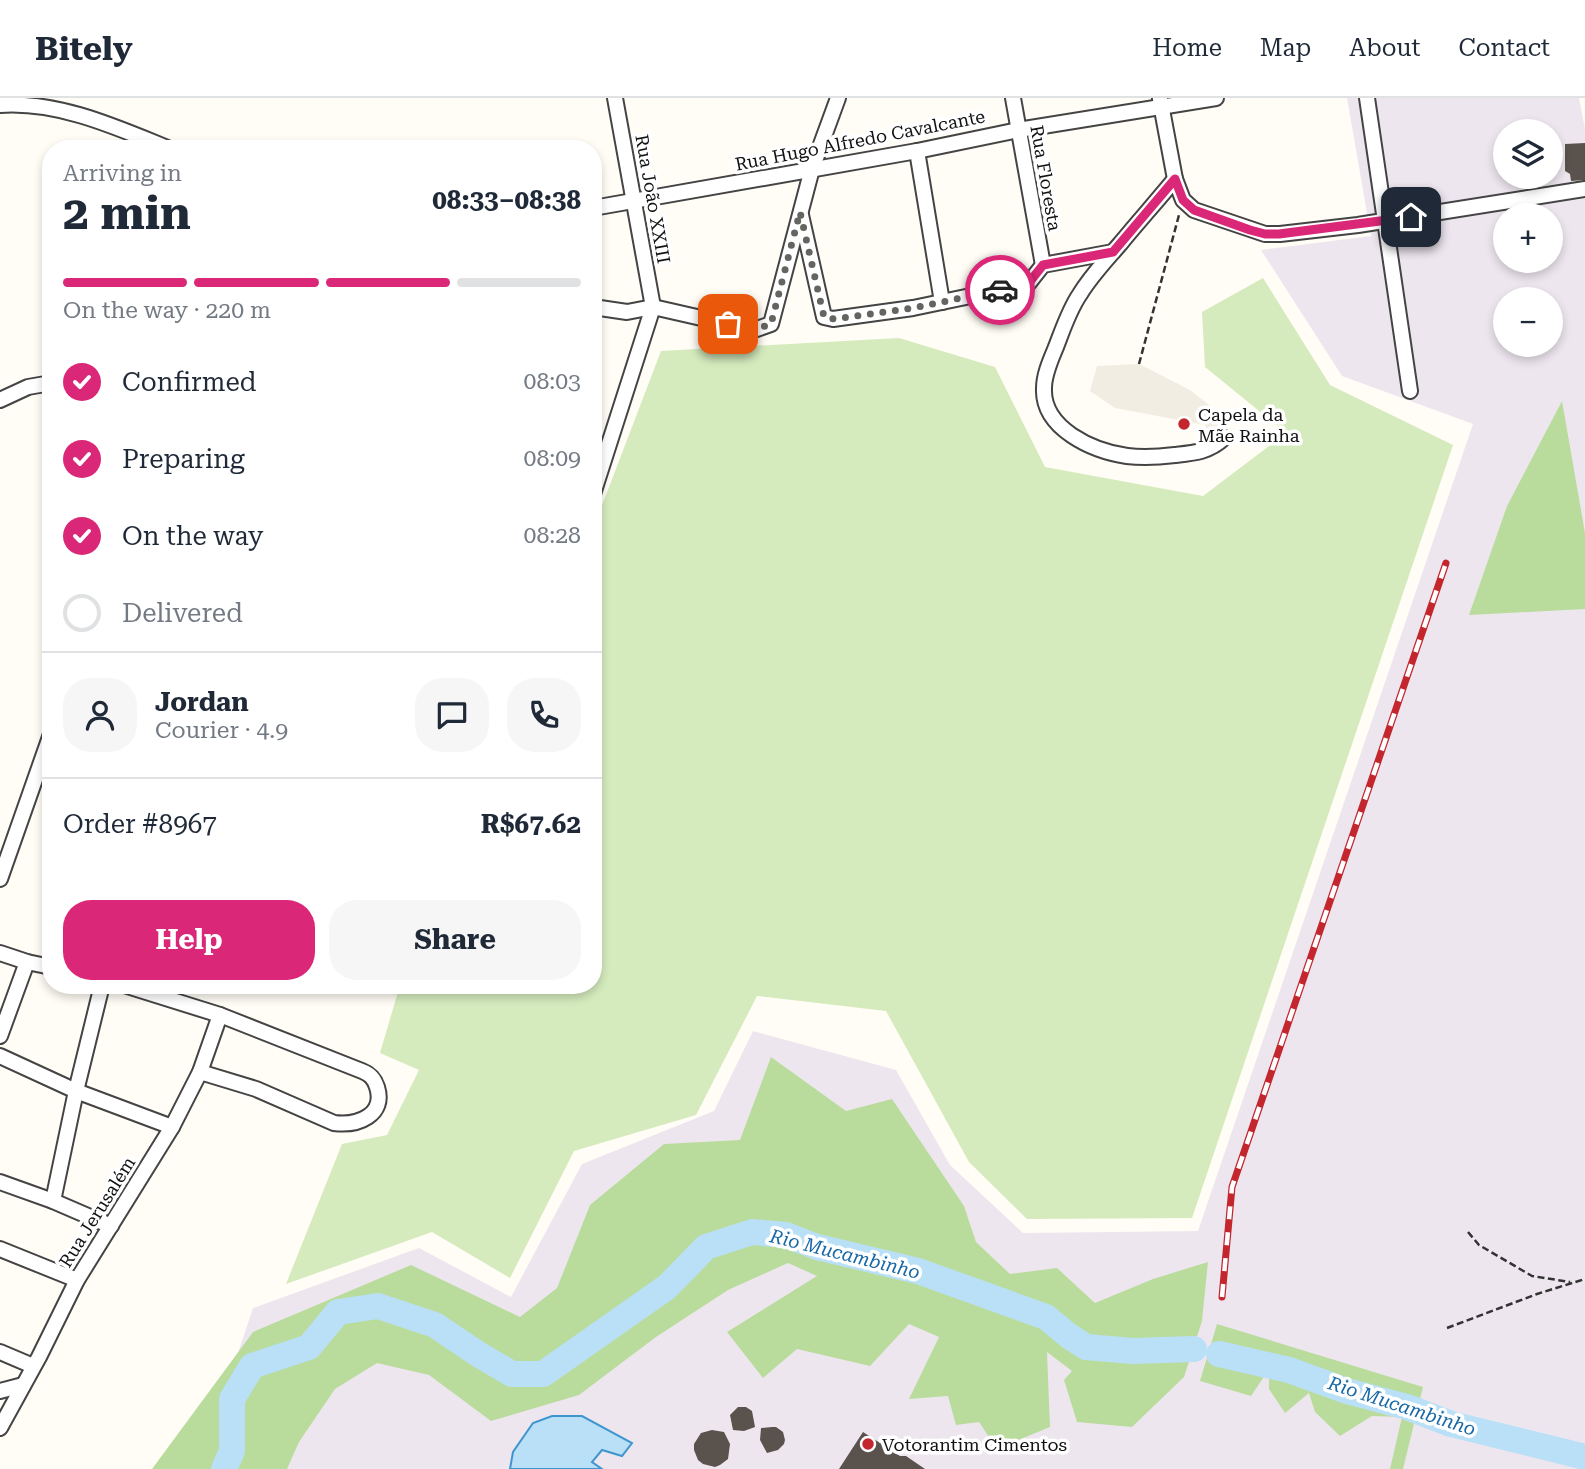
<!DOCTYPE html>
<meta charset="utf-8">
<style>
:root{--surface:#fff;--page:#f6f6f7;--text:#1f2937;--muted:#747a83;--line:#e0e1e3;--accent:#db2777}
body{margin:0;font-family:"Roboto Serif",serif;background:var(--page);color:var(--text);height:100vh;display:flex;flex-direction:column;font-size:26px;white-space:nowrap}
*{box-sizing:border-box;margin:0}
p{font-size:23px;color:var(--muted)}
.icon{flex:none;width:38px;height:38px;fill:none;stroke:currentColor;stroke-width:2;stroke-linecap:round;stroke-linejoin:round}
.map{position:relative;flex:1;overflow:hidden}
.drawer{position:absolute;left:42px;top:42px;width:560px;height:854px;display:flex;flex-direction:column;background:var(--surface);border-radius:28px;box-shadow:0 4px 10px #0003}
.drawer>*{flex:none}
.controls{position:absolute;left:1493px;top:21px;display:grid;gap:14px}
.controls a{display:grid;place-items:center;width:70px;height:70px;border-radius:50%;background:var(--surface);box-shadow:0 4px 10px #0003;font-size:35px}
.pin{position:absolute;display:grid;place-items:center;width:60px;height:60px;color:#fff;margin:-30px;border-radius:14px;box-shadow:0 4px 10px #0006}
.courier{position:absolute;display:grid;place-items:center;width:70px;height:70px;margin:-35px;border:5px solid #db2777;border-radius:50%;background:#fff;color:#222;box-shadow:0 2px 9px #0007}
.headline em{font-style:normal;font-weight:700}
.headline div{display:flex;flex-direction:column-reverse}
.headline{display:flex;align-items:center;justify-content:space-between;height:119px;padding:0 21px}
h1{font-size:46px;font-weight:700;line-height:52px}
.bar{display:grid;grid-template-columns:repeat(4,1fr);gap:10px 7px;align-content:center;height:84px;padding:0 21px}
.bar i{height:9px;border-radius:5px;background:var(--line)}
.bar .current{background:var(--accent)}
.bar p{grid-column:span 4}
.line{display:flex;align-items:center;gap:18px;padding:0 21px;border-top:2px solid var(--line)}
.line div{flex:1}
.round{display:grid;place-items:center;flex:none;width:74px;height:74px;border-radius:28px;background:var(--page)}
ol{padding:0 21px;list-style:none}
li{display:flex;align-items:center;gap:21px;height:77px}
li p{margin-inline-start:auto}
li .icon{padding:7px;border-radius:50%;background:var(--accent);color:#fff;stroke-width:4}
li:last-child{color:var(--muted)}
li i{width:38px;height:38px;border:4px solid var(--line);border-radius:50%}
.cta{display:flex;gap:14px;margin-top:auto;padding:14px 21px}
.cta a{flex:1;height:80px;border-radius:28px;background:var(--accent);color:#fff;font-size:28px;font-weight:700;line-height:80px;text-align:center}
.cta a+a{background:var(--page);color:var(--text)}
header{display:flex;align-items:center;gap:42px;box-sizing:border-box;height:98px;padding:0 35px;background:var(--surface);border-bottom:2px solid var(--line)}
header strong{font-size:33px}
nav{display:flex;gap:38px;margin-inline-start:auto;font-size:24px}
.map>svg:first-child{display:block}
.industrial{fill:#eee6ef;fill-rule:evenodd}
.green{fill:#d5ebbd}
.forest{fill:#b9dc9c}
.plaza{fill:#f1ede2}
.water{fill:#b9e0f7;stroke:#3f96cf;stroke-width:2}
.lines{fill:none;stroke-linecap:round;stroke-linejoin:round}
.river{stroke:#b9e0f7;stroke-width:26}
.building{fill:#5a524d}
.street-casing{stroke:#444;stroke-width:18}
.path{stroke:#333;stroke-width:2.5;stroke-dasharray:7 3.5;stroke-linecap:butt}
.street{stroke:#fff;stroke-width:14}
.rail-casing{stroke:#c4262e;stroke-width:7}
.rail{stroke:#fff;stroke-width:4.5;stroke-dasharray:13;stroke-linecap:butt}
.done{stroke:#646461;stroke-width:7;stroke-dasharray:0 12.6}
.route{stroke:#db2777;stroke-width:9}
.poi-dot{fill:#c4262e;stroke:#fff;stroke-width:2.5}
.labels{text-anchor:middle;dominant-baseline:central;stroke-width:7;stroke-linejoin:round;paint-order:stroke}
.street-label{font-size:18px;fill:#111;stroke:#fff}
.poi-label{font-size:18px;fill:#111;stroke:#fff;text-anchor:start}
.water-label{font-size:19px;font-style:italic;fill:#1768a6;stroke:#fff}
</style>
<header>
<strong>Bitely</strong>
<nav><a>Home</a><a>Map</a><a>About</a><a>Contact</a></nav>
</header>
<div class="map">
<svg width="1585" height="1371" viewBox="0 0 1585 1371">
<rect width="100%" height="100%" fill="#fffdf5"/>
<!-- industrial -->
<path class="industrial" d="M1347,0H1579L1585,31V1371H199L253,1210L419,1150L511,1199L582,1066L714,1013L753,933L896,972L950,1067L1023,1135L1198,1133L1473,326L1342,278L1261,152L1371,138ZM1505,33H1550V79H1505ZM1505,117H1550V163H1505ZM1505,201H1550V247H1505Z"/>
<!-- green -->
<path class="green" d="M1263,180L1330,287L1453,347L1192,1120L1027,1121L969,1064L886,913L757,898L696,1017L574,1053L510,1180L432,1134L286,1186L342,1046L387,1037L419,972L380,955L400,887H593V431L661,253L899,240L995,269L1045,369L1203,398L1286,335L1205,269L1202,214Z"/>
<!-- forest -->
<g class="forest">
<path d="M1562,303L1585,435V511L1469,517L1507,408Z"/>
<path d="M771,959L846,1013L892,1001L964,1108L976,1144L1010,1176L1057,1170L1095,1205L1153,1181L1208,1164L1202,1223L1184,1279L1132,1329L1077,1324L1064,1282L1072,1273L1047,1254L1050,1329L997,1351L979,1324L956,1327L948,1298L909,1301L939,1239L909,1226L870,1268L797,1251L763,1280L727,1234L817,1178L788,1165L728,1192L656,1239L579,1297L491,1323L429,1277L377,1265L335,1291L299,1344L287,1371H152L253,1234L411,1167L520,1219L557,1190L590,1107L664,1046L740,1042Z"/>
<path d="M1217,1226L1423,1289L1403,1371H1390L1402,1319L1372,1318L1340,1338L1315,1314L1309,1295L1285,1315L1269,1291V1271L1251,1298L1200,1283Z"/>
</g>
<!-- plaza -->
<path class="plaza" d="M1139,266L1190,292L1208,306L1223,321L1233,342L1210,338L1205,327L1115,310L1090,293L1097,268Z"/>
<!-- water -->
<path class="water" d="M552,1318H582L632,1345L622,1358L602,1352L592,1364L602,1371H510L513,1354L533,1325Z"/>
<g class="lines">
<!-- river -->
<g class="river">
<path d="M1219,1256L1289,1272L1347,1293L1407,1309L1451,1326L1585,1359"/>
<path d="M224,1371L232,1353V1301L252,1268L309,1249L338,1214L378,1208L435,1227L478,1256L512,1276H543L667,1189L706,1149L752,1134L786,1137L817,1149L918,1173L1046,1219L1069,1238L1086,1249L1133,1253L1194,1251"/>
</g>
</g>
<!-- building -->
<g class="building">
<path d="M1585,45V82L1571,83L1570,76L1565,73V46Z"/>
<path d="M738,1309H746L752,1313L755,1329L744,1333L733,1332L730,1317Z"/>
<path d="M772,1329H776L783,1334L785,1342L784,1346L778,1352L767,1355L760,1342L761,1330Z"/>
<path d="M712,1332L724,1334L730,1346L728,1361L720,1367L715,1369L703,1366L698,1362L694,1352V1346L701,1335Z"/>
<path d="M863,1334L900,1358H906L925,1371H839Z"/>
</g>
<g class="lines">
<defs>
<g id="street">
<path d="M1013,0L1043,167"/>
<path d="M1367,0L1410,293"/>
<path d="M1160,1L1175,81L1183,102L1194,112L1265,136H1280L1358,127L1585,91"/>
<path d="M0,7C59,3 116,29 170,51"/>
<path d="M917,53L942,204"/>
<path d="M1175,81C1157,103 1138,124 1120,146C1106,162 1091,178 1080,196C1069,212 1063,231 1056,249C1051,261 1044,276 1044,290C1042,331 1093,353 1127,358C1143,360 1159,359 1175,357C1194,355 1209,354 1224,340"/>
<path d="M593,110L917,53L1018,32L1216,0"/>
<path d="M801,117L824,219L833,221L913,210L1028,186L1043,167L1113,154"/>
<path d="M593,209L627,214L653,209L754,232L771,226L812,71L838,0"/>
<path d="M0,302L28,289L51,285"/>
<path d="M593,396L653,209L615,0"/>
<path d="M0,781L51,636"/>
<path d="M0,855L27,864L51,869"/>
<path d="M124,887L220,917L362,973C370,976 374,980 377,989C386,1017 358,1028 334,1025L256,991L200,974"/>
<path d="M0,938L27,864"/>
<path d="M0,958L76,993L172,1029"/>
<path d="M0,1084L53,1103L111,1128"/>
<path d="M53,1103L76,993L102,887"/>
<path d="M0,1151L77,1182"/>
<path d="M0,1254L33,1268"/>
<path d="M0,1293L23,1287"/>
<path d="M0,1330L39,1259L77,1182L172,1029L200,974L220,917"/>
</g>
</defs>
<!-- street casing -->
<use href="#street" class="street-casing"/>
<!-- path -->
<g class="path">
<path d="M1139,266L1179,117"/>
<path d="M1468,1134L1479,1147L1532,1178L1570,1184"/>
<path d="M1447,1230L1537,1196L1585,1181"/>
</g>
<!-- street -->
<use href="#street" class="street"/>
<defs>
<path id="rail" d="M1222,1199L1232,1089L1446,465"/>
</defs>
<!-- rail casing -->
<use href="#rail" class="rail-casing"/>
<!-- rail -->
<use href="#rail" class="rail"/>
</g>
<g class="lines">
<!-- done -->
<path class="done" d="M728,226L754,232L771,226L800,114L824,219L834,221L913,210L1000,192"/>
<!-- route -->
<path class="route" d="M1000,192L1028,186L1043,167L1113,154L1175,81L1183,102L1194,112L1250,132L1265,136H1279L1411,119"/>
</g>
<!-- markers -->
<g class="poi-dot">
<circle cx="1184" cy="326" r="7"/>
<circle cx="868" cy="1346" r="7"/>
</g>
<g class="labels">
<!-- street labels -->
<g class="street-label">
<text transform="translate(860 42) rotate(-11)">Rua Hugo Alfredo Cavalcante</text>
<text transform="translate(1046 80) rotate(80)">Rua Floresta</text>
<text transform="translate(653 101) rotate(80)">Rua João XXIII</text>
<text transform="translate(97 1114) rotate(-58)">Rua Jerusalém</text>
</g>
<!-- poi labels -->
<g class="poi-label">
<text x="1198" y="316">Capela da<tspan x="1198" dy="21">Mãe Rainha</tspan></text>
<text x="882" y="1346">Votorantim Cimentos</text>
</g>
<!-- water labels -->
<g class="water-label">
<text transform="translate(845 1156) rotate(14)">Rio Mucambinho</text>
<text transform="translate(1402 1308) rotate(18)">Rio Mucambinho</text>
</g>
</g>
</svg>
<div class="controls">
<a><svg class="icon" aria-label="layers" viewBox="0 0 24 24"><path d="M12 4l9 5-9 5-9-5zM3 14l9 5 9-5"/></svg></a>
<a>+</a>
<a>−</a>
</div>
<div class="pin" style="left:728px;top:226px;background:#ea580c"><svg class="icon" aria-label="bag" viewBox="0 0 24 24"><path d="M5 8h14l-1 12H6zM9 8a3 3 0 0 1 6 0"/></svg></div>
<div class="pin" style="left:1411px;top:119px;background:#1f2937"><svg class="icon" aria-label="home" viewBox="0 0 24 24"><path d="M3 11l9-7 9 7M6 9v11h12V9"/></svg></div>
<div class="courier" style="left:1000px;top:192px"><svg class="icon" aria-label="car" viewBox="0 0 24 24"><path d="M5 17H2v-5l4-1 3-4h7l3 4 3 1v5h-3M9 17h6M6 11h13"/><circle cx="7" cy="17" r="2"/><circle cx="17" cy="17" r="2"/></svg></div>
<section class="drawer">
<div class="headline"><div><h1>2 min</h1><p>Arriving in</p></div><em>08:33–08:38</em></div>
<div class="bar"><i class="current"></i><i class="current"></i><i class="current"></i><i></i><p>On the way · 220 m</p></div>
<ol>
<li><svg class="icon" aria-label="check" viewBox="0 0 24 24"><path d="M5 12l5 5 9-10"/></svg>Confirmed<p>08:03</p></li>
<li><svg class="icon" aria-label="check" viewBox="0 0 24 24"><path d="M5 12l5 5 9-10"/></svg>Preparing<p>08:09</p></li>
<li><svg class="icon" aria-label="check" viewBox="0 0 24 24"><path d="M5 12l5 5 9-10"/></svg>On the way<p>08:28</p></li>
<li><i></i>Delivered</li>
</ol>
<div class="line" style="height:126px"><a class="round"><svg class="icon" aria-label="person" viewBox="0 0 24 24"><circle cx="12" cy="8" r="4"/><path d="M4 21q1-7 8-7t8 7"/></svg></a><div><b>Jordan</b><p>Courier · 4.9</p></div><a class="round"><svg class="icon" aria-label="chat" viewBox="0 0 24 24"><path d="M4 5h16v11H9l-5 4z"/></svg></a><a class="round"><svg class="icon" aria-label="phone" viewBox="0 0 24 24"><path d="M5 4h4l2 5-3 2q2 4 5 5l2-3 5 2v4C11 20 4 13 5 4z"/></svg></a></div>
<div class="line" style="height:91px"><div>Order #8967</div><b>R$67.62</b></div>
<div class="cta"><a>Help</a><a>Share</a></div>
</section>
</div>
